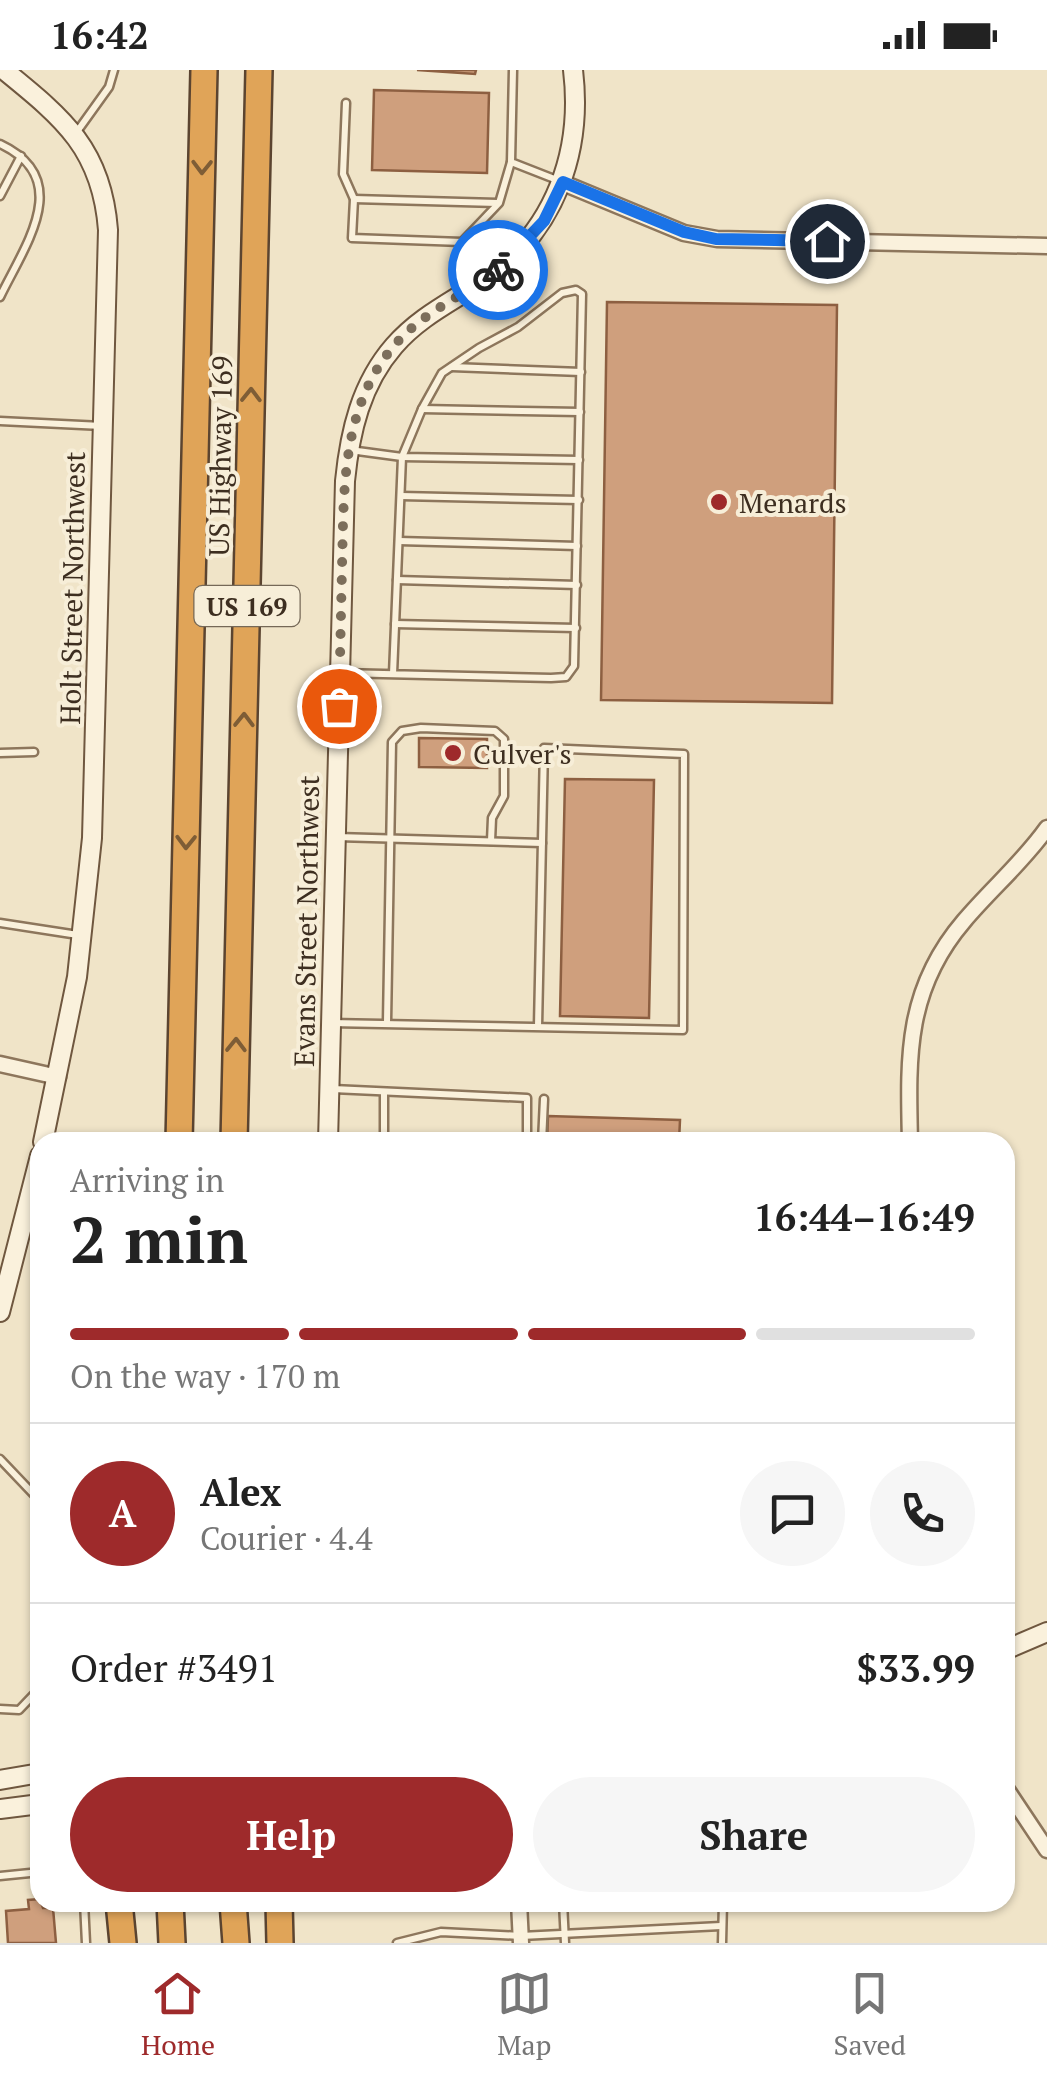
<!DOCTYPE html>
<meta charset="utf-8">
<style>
:root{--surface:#fff;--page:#f6f6f6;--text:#222;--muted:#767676;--line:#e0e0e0;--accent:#9e2a2b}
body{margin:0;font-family:"PT Serif",serif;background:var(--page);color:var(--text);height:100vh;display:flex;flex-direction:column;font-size:38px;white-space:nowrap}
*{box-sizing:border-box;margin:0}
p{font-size:32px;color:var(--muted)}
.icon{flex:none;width:55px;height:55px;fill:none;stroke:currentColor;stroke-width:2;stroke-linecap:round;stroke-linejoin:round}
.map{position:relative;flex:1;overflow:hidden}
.drawer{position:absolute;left:30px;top:1062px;width:985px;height:780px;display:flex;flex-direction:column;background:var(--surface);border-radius:30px;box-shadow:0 2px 8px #0004}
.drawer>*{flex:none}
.pin{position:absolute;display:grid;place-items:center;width:85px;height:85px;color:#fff;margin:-42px;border:5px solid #fff;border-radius:50%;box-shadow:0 2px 10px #0007}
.courier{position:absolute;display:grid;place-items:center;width:100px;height:100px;margin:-50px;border:8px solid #1a73e8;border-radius:50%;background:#fff;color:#222;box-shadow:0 2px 12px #0007}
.headline em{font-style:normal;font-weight:800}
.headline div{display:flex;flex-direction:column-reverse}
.headline{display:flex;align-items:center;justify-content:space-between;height:170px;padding:0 40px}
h1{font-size:65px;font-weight:800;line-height:75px}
.bar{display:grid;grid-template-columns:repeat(4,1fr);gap:15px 10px;align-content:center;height:120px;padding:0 40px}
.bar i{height:12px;border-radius:8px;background:var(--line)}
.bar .current{background:var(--accent)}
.bar p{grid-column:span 4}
.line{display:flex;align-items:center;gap:25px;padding:0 40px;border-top:2px solid var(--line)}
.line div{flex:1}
.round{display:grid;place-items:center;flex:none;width:105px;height:105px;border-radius:52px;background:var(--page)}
.cta{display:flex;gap:20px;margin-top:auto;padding:20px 40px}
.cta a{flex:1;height:115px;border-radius:60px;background:var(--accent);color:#fff;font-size:40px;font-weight:800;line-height:115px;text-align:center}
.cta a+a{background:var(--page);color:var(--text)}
.status{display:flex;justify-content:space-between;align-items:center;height:70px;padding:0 50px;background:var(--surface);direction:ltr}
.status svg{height:28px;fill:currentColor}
.menu{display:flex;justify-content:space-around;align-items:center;height:140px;border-top:2px solid var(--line);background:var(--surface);font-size:28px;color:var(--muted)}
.menu a{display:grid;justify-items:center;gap:5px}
.menu .current{color:var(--accent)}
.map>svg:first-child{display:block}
.building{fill:#cf9f7d;stroke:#8d5f41;stroke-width:2.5}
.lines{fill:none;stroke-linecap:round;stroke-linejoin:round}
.lane-casing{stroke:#8d765c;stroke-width:11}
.street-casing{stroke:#8d765c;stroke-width:19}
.secondary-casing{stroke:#6f573f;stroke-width:22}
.highway-casing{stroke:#5b4430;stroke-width:30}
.lane{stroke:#faf1dc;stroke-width:6}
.street{stroke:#faf1dc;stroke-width:14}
.secondary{stroke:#faf1dc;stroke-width:18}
.highway{stroke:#e0a458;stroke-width:25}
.oneway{stroke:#7e5d36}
.done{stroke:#7c6e5b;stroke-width:10;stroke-dasharray:0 18}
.route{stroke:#1a73e8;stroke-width:12}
.poi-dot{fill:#9e2a2b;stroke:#f7eed8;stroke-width:4}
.labels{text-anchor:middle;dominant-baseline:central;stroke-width:8;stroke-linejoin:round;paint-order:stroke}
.shield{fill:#f7eed8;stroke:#756857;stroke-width:2.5}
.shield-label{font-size:25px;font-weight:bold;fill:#3d2e20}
.street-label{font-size:28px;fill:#3d2e20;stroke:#f7eed8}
.poi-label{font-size:28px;fill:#3d2e20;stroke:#f7eed8;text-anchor:start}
</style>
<div class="status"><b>16:42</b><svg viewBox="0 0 49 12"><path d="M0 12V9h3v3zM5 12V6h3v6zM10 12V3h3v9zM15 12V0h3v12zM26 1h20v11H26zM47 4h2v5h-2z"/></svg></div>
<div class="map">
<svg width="1047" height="1873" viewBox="0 0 1047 1873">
<rect width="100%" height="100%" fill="#f0e4c8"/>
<!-- building -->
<g class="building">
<path d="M417,0H476L475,4Z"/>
<path d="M374,20L489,23L487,103L372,100Z"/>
<path d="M607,232L837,235L832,633L601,630Z"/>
<path d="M419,668L487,669V698L419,697Z"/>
<path d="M565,709L654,710L649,948L560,946Z"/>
<path d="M548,1046L680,1050L679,1072H547Z"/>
<path d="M40,1829L43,1838H53L56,1873H8L6,1841L29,1839L28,1830Z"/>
</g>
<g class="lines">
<defs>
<g id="lane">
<path d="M513,0L511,92L557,110"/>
<path d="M346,33L343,104L354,129L352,168L462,172L499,133L511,92"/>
<path d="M76,63L109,17L114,0"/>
<path d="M0,74C75,109 25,175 0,227"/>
<path d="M0,126L21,86"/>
<path d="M354,129L497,133"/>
<path d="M452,297L581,302"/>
<path d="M422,339L580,342"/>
<path d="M0,351L102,356"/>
<path d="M350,380L402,387L579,390"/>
<path d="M401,426L579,430"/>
<path d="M399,471L577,476"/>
<path d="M397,510L577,515"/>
<path d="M395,554L576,558"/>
<path d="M341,603L551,608L566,607L574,596L582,224L576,220L562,223L518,257L479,278L442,303L422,339L402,387L393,604"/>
<path d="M0,683L34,682"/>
<path d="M337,767L542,773"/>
<path d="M0,853L78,865"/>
<path d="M387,952L392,672L402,661L421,658L495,661L504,669V726L492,748L491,771"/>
<path d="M331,953L683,960L684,684L544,678L538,956"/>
<path d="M333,1019L527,1028V1072"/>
<path d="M384,1024V1072"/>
<path d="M542,1072L544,1029"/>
<path d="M0,1389L40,1431"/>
<path d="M0,1639L19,1640L40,1618"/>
<path d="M0,1806L40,1802"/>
<path d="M84,1832L86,1873"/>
<path d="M563,1832L565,1873"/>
<path d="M397,1873L441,1862L521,1866L721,1856"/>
<path d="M722,1873L723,1832"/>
</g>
<g id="street">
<path d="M563,113L684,163L717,169L1047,176"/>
<path d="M0,994L58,1007"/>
<path d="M910,1072C908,988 905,920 964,851C991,819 1023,792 1047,758"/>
<path d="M1005,1717L1047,1780"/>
<path d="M519,1832L521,1873"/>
</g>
<g id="secondary">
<path d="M4,0C63,48 102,79 108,160L92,768L77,907L43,1072"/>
<path d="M328,1072L345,411C350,361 361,314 394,276C421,245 454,231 487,208C555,159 583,82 573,0"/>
<path d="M0,1242L40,1086"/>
<path d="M1005,1580L1047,1562"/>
<path d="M0,1710L40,1703"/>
<path d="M0,1739L40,1734"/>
</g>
<g id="highway">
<path d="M179,1072L204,0"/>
<path d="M234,1072L259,0"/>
<path d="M119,1832L123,1873"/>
<path d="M170,1832L172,1873"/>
<path d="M233,1832L236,1873"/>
<path d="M279,1832L280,1873"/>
</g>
</defs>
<!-- lane casing -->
<use href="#lane" class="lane-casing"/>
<!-- street casing -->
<use href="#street" class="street-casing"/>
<!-- secondary casing -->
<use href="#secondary" class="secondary-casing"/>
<!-- highway casing -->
<use href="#highway" class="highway-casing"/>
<!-- lane -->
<use href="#lane" class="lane"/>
<!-- street -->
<use href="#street" class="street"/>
<!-- secondary -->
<use href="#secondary" class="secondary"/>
<!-- highway -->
<use href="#highway" class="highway"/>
</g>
<!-- one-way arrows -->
<defs><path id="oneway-chevron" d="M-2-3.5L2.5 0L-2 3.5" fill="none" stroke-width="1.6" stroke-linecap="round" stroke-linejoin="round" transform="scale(2.5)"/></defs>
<g class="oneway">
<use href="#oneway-chevron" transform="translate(202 97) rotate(91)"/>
<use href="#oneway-chevron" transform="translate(251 325) rotate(-89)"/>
<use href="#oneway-chevron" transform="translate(244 650) rotate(-89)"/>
<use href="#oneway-chevron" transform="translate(186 772) rotate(91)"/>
<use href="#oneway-chevron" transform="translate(236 975) rotate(-89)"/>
</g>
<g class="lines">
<!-- done -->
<path class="done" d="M339,636C340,590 341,543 342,497C344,421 341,339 393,277C422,242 462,227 498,200"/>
<!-- route -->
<path class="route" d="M498,200L544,151L563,112L684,162L716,169L827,171"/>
</g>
<!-- markers -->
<g class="poi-dot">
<circle cx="719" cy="432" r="10"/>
<circle cx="453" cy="683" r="10"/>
</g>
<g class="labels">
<!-- shield labels -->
<rect class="shield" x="194.5" y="516" width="105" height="40" rx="8"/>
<g class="shield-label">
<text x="247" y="536">US 169</text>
</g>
<!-- street labels -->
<g class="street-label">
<text transform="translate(220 386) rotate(-89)">US Highway 169</text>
<text transform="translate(72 518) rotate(-89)">Holt Street Northwest</text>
<text transform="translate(306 851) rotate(-89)">Evans Street Northwest</text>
</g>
<!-- poi labels -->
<g class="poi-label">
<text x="739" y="432">Menards</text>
<text x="473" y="683">Culver's</text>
</g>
</g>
</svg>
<div class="pin" style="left:339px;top:636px;background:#ea580c"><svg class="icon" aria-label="bag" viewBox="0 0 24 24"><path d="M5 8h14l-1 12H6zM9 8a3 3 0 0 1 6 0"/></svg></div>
<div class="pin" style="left:827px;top:171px;background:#1f2937"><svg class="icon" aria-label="home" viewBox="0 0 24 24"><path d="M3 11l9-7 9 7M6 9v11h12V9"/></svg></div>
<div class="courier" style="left:498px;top:200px"><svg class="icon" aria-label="bike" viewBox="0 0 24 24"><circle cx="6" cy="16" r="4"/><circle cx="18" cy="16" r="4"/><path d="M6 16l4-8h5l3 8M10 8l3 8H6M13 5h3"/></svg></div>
<section class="drawer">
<div class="headline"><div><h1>2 min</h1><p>Arriving in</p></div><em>16:44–16:49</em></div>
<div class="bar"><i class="current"></i><i class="current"></i><i class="current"></i><i></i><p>On the way · 170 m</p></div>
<div class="line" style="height:180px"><b class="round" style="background:var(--accent);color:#fff">A</b><div><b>Alex</b><p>Courier · 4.4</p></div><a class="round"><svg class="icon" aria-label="chat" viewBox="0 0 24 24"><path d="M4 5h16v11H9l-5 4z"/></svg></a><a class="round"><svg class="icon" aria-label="phone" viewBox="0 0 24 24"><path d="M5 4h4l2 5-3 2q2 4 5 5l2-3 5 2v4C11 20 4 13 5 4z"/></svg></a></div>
<div class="line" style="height:130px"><div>Order #3491</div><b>$33.99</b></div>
<div class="cta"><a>Help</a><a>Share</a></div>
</section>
</div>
<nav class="menu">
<a class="current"><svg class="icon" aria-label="home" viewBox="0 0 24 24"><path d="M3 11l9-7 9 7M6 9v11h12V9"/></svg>Home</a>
<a><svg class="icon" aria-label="map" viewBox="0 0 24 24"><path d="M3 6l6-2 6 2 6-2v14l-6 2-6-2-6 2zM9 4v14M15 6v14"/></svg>Map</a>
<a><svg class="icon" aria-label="saved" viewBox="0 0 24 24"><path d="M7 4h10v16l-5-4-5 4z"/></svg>Saved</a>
</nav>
